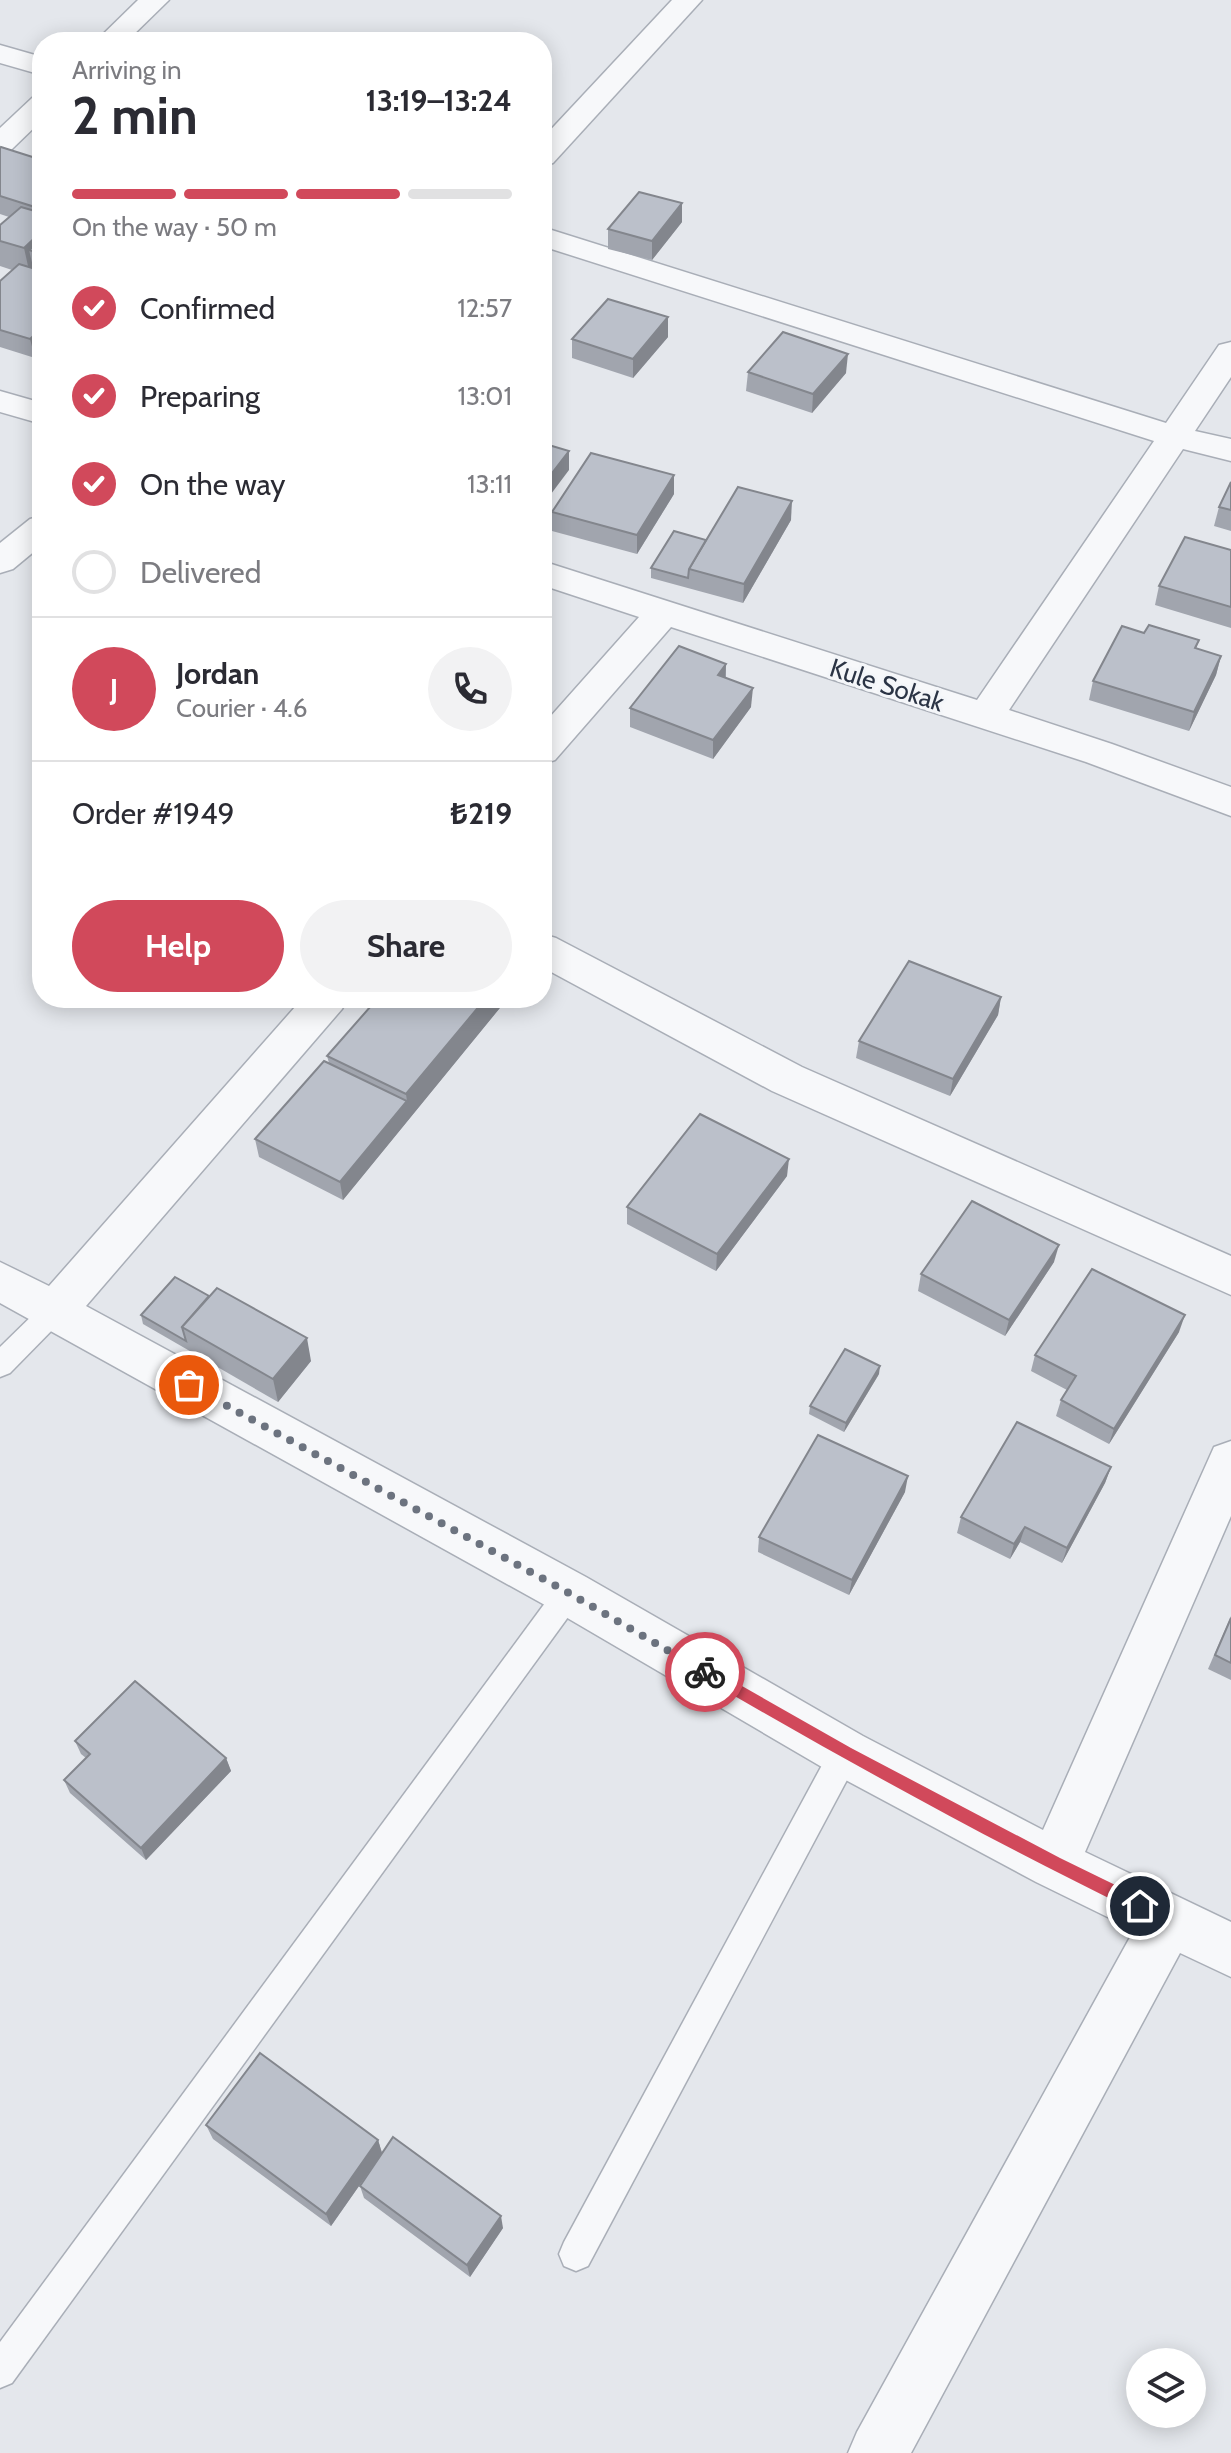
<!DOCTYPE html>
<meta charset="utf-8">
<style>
:root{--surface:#fff;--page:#f2f2f3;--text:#2b2b33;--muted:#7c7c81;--line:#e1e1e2;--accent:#d1495b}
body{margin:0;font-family:Cabin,sans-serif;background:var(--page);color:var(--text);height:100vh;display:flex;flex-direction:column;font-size:30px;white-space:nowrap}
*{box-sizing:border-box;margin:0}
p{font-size:26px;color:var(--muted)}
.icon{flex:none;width:44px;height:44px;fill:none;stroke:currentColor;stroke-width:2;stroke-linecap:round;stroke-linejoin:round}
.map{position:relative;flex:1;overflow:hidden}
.sheet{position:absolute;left:32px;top:32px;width:520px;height:976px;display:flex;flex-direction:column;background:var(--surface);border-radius:32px;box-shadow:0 4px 20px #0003}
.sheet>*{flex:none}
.fabs{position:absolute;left:1126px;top:2348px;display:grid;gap:16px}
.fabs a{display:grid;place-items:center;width:80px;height:80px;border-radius:50%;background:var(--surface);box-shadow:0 4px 20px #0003;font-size:40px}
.pin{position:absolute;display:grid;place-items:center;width:68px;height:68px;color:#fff;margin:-34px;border:4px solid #fff;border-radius:50%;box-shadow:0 2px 8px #0007}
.courier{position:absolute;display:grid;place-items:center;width:80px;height:80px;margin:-40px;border:6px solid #d1495b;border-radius:50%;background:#fff;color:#222;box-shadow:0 2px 10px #0007}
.headline em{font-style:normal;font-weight:700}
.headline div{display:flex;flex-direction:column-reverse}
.headline{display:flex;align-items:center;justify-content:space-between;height:136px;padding:0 40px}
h1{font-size:52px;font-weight:700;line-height:60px}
.bar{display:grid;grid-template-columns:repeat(4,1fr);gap:12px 8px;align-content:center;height:96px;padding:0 40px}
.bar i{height:10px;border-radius:6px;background:var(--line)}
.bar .on{background:var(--accent)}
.bar p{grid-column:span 4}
.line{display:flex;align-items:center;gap:20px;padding:0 40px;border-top:2px solid var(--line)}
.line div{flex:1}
.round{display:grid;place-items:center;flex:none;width:84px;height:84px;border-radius:42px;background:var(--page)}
ol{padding:0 40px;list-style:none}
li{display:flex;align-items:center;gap:24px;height:88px}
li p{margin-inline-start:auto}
li .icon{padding:8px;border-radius:50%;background:var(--accent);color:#fff;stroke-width:4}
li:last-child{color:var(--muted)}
li i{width:44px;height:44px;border:4px solid var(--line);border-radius:50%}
.action{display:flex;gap:16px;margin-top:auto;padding:16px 40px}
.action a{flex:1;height:92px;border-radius:48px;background:var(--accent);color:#fff;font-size:32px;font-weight:700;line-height:92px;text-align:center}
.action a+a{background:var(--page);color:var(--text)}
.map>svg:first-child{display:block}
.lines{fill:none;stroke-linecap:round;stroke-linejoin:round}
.service-casing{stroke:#a9aeb7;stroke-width:3}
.minor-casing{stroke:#a9aeb7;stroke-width:3}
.service{fill:#f7f8fa;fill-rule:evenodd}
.minor{fill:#f7f8fa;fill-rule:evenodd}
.wall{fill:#a1a5ae}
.shaded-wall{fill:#83868d}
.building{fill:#bbc0ca;stroke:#83868d;stroke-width:2}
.route{fill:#d1495b}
.done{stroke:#6c737f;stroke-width:8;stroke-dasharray:0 14.4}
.labels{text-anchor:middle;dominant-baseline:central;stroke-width:6;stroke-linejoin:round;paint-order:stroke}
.street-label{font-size:26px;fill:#2b3445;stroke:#f4f6f9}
</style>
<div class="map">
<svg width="1231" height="2453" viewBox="0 0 1231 2453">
<rect width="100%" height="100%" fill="#e4e7ec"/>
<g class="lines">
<defs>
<g id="service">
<path d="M54,1300L63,1303L67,1311L63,1319L10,1373L0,1377V1347L45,1303Z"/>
<path d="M569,1580L579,1584L583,1593L579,1602L12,2383L0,2388V2342L559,1584Z"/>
<path d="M845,1739L856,1743L860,1753L856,1763L588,2266L576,2271L564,2266L559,2254L564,2242L834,1743Z"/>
</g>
<g id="minor">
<path d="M138,0H169L126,42H95Z"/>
<path d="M672,0H702L553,163L542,166V139Z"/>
<path d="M0,45L42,57V75L0,63Z"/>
<path d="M42,95V120L11,150L0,153V128L32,98Z"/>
<path d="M542,227L1166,423L1219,345L1231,342V377L1195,431L1231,439V461L1183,449L1009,710L1112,744L1231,787V816L1086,762L671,627L555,760L542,764V726L639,617L542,585V561L977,700L1154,441L542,246Z"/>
<path d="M0,391L42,403V424L0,412Z"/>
<path d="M42,516V545L13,569L0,573V543L30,519Z"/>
<path d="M542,934L556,938L802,1067L1231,1256V1295L772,1091L542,967Z"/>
<path d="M303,998H348L342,1009L86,1306L586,1577L863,1736L1043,1830L1214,1447L1231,1441V1516L1085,1852L1231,1922V1977L1180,1953L911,2453H848L857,2432L1134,1930L1036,1882L827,1770L552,1609L0,1303V1262L49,1286Z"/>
</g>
</defs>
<!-- service casing -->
<use href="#service" class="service-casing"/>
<!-- minor casing -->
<use href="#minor" class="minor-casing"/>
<!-- service -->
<use href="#service" class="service"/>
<!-- minor -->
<use href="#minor" class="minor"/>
</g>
<!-- wall -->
<g class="wall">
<path d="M0,148L42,160V369L38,355L35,358L0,347V281L12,270L0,266V225L9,217L0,214Z"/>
<path d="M682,222L652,260L608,249V229Z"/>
<path d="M668,317V337L633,378L572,358V339Z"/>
<path d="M748,372L846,373L812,413L746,391Z"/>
<path d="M1231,482V531L1214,526L1219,507Z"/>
<path d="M674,494L637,554L552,531V512Z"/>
<path d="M791,520L743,603L651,578V568L706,540Z"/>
<path d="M1231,550V628L1155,605L1159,586Z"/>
<path d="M1144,633L1199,640L1196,649L1221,656L1216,675L1189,731L1089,700L1093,681Z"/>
<path d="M726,664V677L751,707L713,759L630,727V708Z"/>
<path d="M1001,997L998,1015L950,1096L856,1058L859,1041Z"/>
<path d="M508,998L343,1200L259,1157L255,1139L329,1063L327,1056Z"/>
<path d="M787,1176L716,1271L627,1224V1207Z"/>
<path d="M1054,1262L1005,1336L918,1291L921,1274Z"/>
<path d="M141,1315L311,1361L278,1402L143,1324Z"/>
<path d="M1179,1332L1109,1444L1056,1416L1061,1400L1067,1390L1031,1371L1035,1355Z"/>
<path d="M879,1374L844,1432L809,1414L810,1406Z"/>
<path d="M1111,1467L1105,1483L1062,1563L1020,1542L1010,1559L957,1533L961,1517Z"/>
<path d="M905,1492L849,1595L758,1552L759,1537Z"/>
<path d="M1231,1616V1680L1208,1669Z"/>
<path d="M75,1741L226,1758L231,1771L146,1860L70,1793L64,1780L86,1758L81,1754Z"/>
<path d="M206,2125L378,2140L382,2153L503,2228L470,2277L364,2198L360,2186L364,2179L331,2226L213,2139Z"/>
</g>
<!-- shaded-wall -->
<g class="shaded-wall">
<path d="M682,203V222L652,260V241Z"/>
<path d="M42,204V227L38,208Z"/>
<path d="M42,231V254L29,250L34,271L30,275L24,248Z"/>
<path d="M668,317V337L633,378V359Z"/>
<path d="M42,328V351L37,350L38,355L35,358L30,339Z"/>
<path d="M848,354L846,373L812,413L813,394Z"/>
<path d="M569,451V470L542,506V486Z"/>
<path d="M674,475V494L637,554V535Z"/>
<path d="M792,501L791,520L743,603L744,584Z"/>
<path d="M1221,656L1216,675L1189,731L1194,712Z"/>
<path d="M726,664L725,682L718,675Z"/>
<path d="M753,688L751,707L713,759V740Z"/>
<path d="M1001,997L998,1015L950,1096L953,1079Z"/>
<path d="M486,998H508L343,1200L340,1182L407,1101L406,1094Z"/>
<path d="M789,1159L787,1176L716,1271L717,1254Z"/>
<path d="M1059,1245L1054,1262L1005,1336L1009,1320Z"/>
<path d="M1185,1315L1179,1332L1109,1444L1114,1429Z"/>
<path d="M307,1338L311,1361L278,1402L273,1379Z"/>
<path d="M880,1366L879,1374L844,1432L846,1423Z"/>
<path d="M1111,1467L1105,1483L1062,1563L1067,1548Z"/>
<path d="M908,1476L905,1492L849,1595L852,1580Z"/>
<path d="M1025,1527L1020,1542L1010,1559L1014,1544Z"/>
<path d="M226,1758L231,1771L146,1860L141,1848Z"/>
<path d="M378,2140L382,2153L331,2226L326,2214Z"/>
<path d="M501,2216L503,2228L470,2277L467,2265Z"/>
</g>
<!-- building -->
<g class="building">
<path d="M1,147L42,160V204L38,208L0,196V148Z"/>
<path d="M639,192L682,203L652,241L608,229Z"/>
<path d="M21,207L42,213V231L24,248L0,241V225Z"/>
<path d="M42,239V254L29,250Z"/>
<path d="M19,264L42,271V328L30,339L0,330V281Z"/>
<path d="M608,299L668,317L633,359L572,339Z"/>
<path d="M783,332L848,354L813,394L748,372Z"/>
<path d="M542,443L569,451L542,486Z"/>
<path d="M591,453L674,475L637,535L552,512Z"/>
<path d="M1231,482V510L1219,507Z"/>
<path d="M738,487L792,501L744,584L689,569Z"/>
<path d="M674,531L706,540L689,569L688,578L651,568Z"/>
<path d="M1185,537L1231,550V607L1159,586Z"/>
<path d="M1149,625L1199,640L1195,648L1221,656L1194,712L1093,681L1122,626L1144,633Z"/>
<path d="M679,646L726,664L718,675L753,688L713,740L630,708Z"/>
<path d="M909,961L1001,997L953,1079L859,1041Z"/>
<path d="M378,998H486L406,1094L327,1056Z"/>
<path d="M324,1061L407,1101L340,1182L255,1139Z"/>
<path d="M700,1114L789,1159L717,1254L627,1207Z"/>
<path d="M972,1201L1059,1245L1009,1320L921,1274Z"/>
<path d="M1092,1269L1185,1315L1114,1429L1061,1400L1076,1376L1035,1355Z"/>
<path d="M175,1277L209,1296L182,1327L186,1341L141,1315Z"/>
<path d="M217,1288L307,1338L273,1379L182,1327Z"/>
<path d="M845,1349L880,1366L846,1423L810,1406Z"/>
<path d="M1017,1422L1111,1467L1067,1548L1025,1527L1014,1544L961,1517Z"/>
<path d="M818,1435L908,1476L852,1580L759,1537Z"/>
<path d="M1231,1618V1663L1215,1655Z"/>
<path d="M135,1681L226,1758L141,1848L64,1780L90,1754L75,1741Z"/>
<path d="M260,2053L378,2140L326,2214L206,2125Z"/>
<path d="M393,2137L501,2216L467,2265L360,2186Z"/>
</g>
<!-- route -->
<path class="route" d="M705,1665L851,1748L1060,1858L1146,1900V1911H1135C987,1839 843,1759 700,1676L698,1672Z"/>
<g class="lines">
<!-- done -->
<path class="done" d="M189,1385L569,1593L705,1672"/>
</g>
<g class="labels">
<!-- street labels -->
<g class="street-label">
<text transform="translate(887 685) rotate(18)">Kule Sokak</text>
</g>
</g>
</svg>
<div class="fabs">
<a><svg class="icon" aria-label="layers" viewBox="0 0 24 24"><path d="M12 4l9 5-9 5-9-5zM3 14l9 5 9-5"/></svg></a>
</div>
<div class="pin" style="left:189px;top:1385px;background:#ea580c"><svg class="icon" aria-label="bag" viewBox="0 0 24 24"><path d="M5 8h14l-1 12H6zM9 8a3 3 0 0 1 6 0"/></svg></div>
<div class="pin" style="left:1140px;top:1906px;background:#1f2937"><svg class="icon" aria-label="home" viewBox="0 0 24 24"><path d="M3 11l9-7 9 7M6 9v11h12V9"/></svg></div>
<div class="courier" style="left:705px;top:1672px"><svg class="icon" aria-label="bike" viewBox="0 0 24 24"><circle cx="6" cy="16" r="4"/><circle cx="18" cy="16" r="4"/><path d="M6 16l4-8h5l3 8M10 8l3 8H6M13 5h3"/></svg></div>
<section class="sheet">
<div class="headline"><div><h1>2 min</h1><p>Arriving in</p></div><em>13:19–13:24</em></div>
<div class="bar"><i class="on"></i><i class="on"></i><i class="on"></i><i></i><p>On the way · 50 m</p></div>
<ol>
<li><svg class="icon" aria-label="check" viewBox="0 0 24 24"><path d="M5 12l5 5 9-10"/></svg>Confirmed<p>12:57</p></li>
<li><svg class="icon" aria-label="check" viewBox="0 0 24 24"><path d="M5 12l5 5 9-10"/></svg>Preparing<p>13:01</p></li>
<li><svg class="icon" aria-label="check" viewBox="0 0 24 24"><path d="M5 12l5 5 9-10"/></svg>On the way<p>13:11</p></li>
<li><i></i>Delivered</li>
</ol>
<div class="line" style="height:144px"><b class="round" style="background:var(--accent);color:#fff">J</b><div><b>Jordan</b><p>Courier · 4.6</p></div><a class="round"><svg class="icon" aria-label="phone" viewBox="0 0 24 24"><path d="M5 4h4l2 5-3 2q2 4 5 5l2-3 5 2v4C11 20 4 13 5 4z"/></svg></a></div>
<div class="line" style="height:104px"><div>Order #1949</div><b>₺219</b></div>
<div class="action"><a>Help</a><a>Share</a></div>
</section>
</div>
